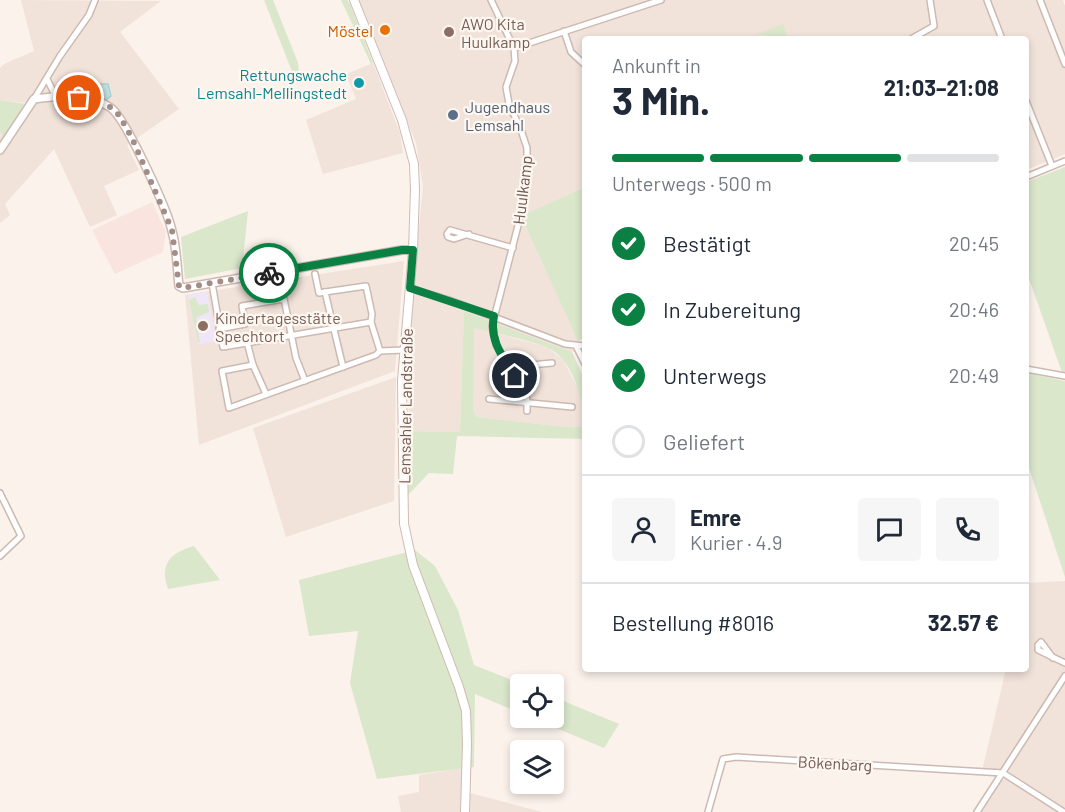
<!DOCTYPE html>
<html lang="de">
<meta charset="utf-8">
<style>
:root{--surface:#fff;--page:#f6f6f7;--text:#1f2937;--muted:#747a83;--line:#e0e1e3;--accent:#0b8043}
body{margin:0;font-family:Barlow,sans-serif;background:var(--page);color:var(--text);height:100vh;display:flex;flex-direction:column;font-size:22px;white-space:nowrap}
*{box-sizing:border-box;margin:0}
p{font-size:20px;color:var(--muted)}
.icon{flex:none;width:33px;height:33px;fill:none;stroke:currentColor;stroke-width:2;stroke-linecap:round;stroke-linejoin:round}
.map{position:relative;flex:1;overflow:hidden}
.side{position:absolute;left:582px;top:36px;width:447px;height:636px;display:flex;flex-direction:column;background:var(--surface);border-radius:6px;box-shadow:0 3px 9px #0003}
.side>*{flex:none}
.tools{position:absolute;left:510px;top:674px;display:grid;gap:12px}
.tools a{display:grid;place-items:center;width:54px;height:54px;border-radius:6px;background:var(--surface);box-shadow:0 3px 9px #0003;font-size:30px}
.pin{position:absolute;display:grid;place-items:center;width:51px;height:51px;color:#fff;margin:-26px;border:3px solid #fff;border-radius:50%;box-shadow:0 2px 6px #0007}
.courier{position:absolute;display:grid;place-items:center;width:60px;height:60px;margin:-30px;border:4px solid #0b8043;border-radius:50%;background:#fff;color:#222;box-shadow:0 2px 8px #0007}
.head em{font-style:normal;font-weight:700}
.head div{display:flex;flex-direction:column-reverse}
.head{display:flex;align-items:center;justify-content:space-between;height:102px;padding:0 30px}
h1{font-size:39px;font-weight:700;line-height:45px}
.bar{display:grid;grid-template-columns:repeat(4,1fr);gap:9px 6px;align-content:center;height:72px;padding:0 30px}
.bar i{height:8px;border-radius:4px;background:var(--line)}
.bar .selected{background:var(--accent)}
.bar p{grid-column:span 4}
.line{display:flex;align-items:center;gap:15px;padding:0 30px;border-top:2px solid var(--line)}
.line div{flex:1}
.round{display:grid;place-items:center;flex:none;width:63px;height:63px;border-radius:6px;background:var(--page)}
ol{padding:0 30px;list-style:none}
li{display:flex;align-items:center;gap:18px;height:66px}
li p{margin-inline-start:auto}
li .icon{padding:6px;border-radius:50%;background:var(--accent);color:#fff;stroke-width:4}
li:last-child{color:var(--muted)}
li i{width:33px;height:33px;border:3px solid var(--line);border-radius:50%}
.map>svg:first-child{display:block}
.residential{fill:#f1e3da}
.commercial{fill:#f9e4e0}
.education{fill:#efe7f7}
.green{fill:#dae7cb}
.water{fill:#c1e3e2;stroke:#a9d3d3;stroke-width:1.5}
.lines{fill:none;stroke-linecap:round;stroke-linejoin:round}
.minor-casing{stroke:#ccbab2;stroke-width:8}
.tertiary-casing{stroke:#ccbab2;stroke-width:10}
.secondary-casing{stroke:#d0bbb3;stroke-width:10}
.minor{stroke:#fff;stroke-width:5}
.tertiary{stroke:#fff;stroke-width:7}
.secondary{stroke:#fff;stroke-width:8}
.done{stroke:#a38e87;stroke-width:6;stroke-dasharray:0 10.8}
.route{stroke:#0b8043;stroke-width:8}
.food-dot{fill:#e8710a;stroke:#fdf7f1;stroke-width:2}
.education-dot{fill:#8d6e63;stroke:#fdf7f1;stroke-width:2}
.culture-dot{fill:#0f9aa8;stroke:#fdf7f1;stroke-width:2}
.service-dot{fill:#5c6f8a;stroke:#fdf7f1;stroke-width:2}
.labels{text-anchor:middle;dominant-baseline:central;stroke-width:4.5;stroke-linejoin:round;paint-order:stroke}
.education-label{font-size:16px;fill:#785e54;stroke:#fdf7f1;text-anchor:start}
.food-label{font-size:16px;fill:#c56008;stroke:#fdf7f1;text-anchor:end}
.culture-label{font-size:16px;fill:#0d838f;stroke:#fdf7f1;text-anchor:end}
.service-label{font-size:16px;fill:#4e5e75;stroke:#fdf7f1;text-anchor:start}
.street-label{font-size:16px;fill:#735851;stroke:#fdf7f1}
</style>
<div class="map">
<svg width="1065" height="812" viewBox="0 0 1065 812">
<rect width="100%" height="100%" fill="#fbf2eb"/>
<!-- residential -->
<g class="residential">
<path d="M21,0L161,1L120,32L179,109L127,145L139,170L104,186L117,215L90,227L54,149L5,204L10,215L0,223V131L2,137L27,103L0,100V68L4,64L34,51Z"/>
<path d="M359,0H1063L1065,6V154L1026,170V39H585V187L525,214L524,223L582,349L572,352L464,311L460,432L408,431L411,306L423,186L416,143Z"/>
<path d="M373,63L400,133L403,153L323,174L306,120L356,99L346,74Z"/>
<path d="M404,261L395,371L199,445L185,295Z"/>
<path d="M473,327L547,347L563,360L581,394L585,426L565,427L477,417L473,411Z"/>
<path d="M396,377L394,501L286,537L253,428Z"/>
<path d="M1065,581V808L1008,771H982L1006,669H1026V583Z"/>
<path d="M463,768L462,812H401L398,796L419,792V775Z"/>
<path d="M1006,779L1058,812H981L1002,780Z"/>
<path d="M470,793L542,812H470Z"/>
</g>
<!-- commercial -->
<path class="commercial" d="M152,202L166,232L163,252L115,274L92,230Z"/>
<!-- education -->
<path class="education" d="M207,292L216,341L198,345L188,295Z"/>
<!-- green -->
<g class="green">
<path d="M264,0H273L298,63L299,71L297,74H293Z"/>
<path d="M341,0H347L350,4L373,63L371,64Z"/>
<path d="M783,24L788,39C777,39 766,34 755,35Z"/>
<path d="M0,100L27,104L4,141L0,131Z"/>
<path d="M1065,167V577L1026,459V373L1065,381L1026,270V182Z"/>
<path d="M585,187V338L578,341L524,223L525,214Z"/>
<path d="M248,211L242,268L185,279L181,237Z"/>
<path d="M195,297L199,305L208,304L209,312L196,318L200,342L198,343L189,300Z"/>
<path d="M464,311L572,352L585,381V418C581,394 571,357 546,347C523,338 497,334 474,328L473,411L477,417L565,427L585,426V439L457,436L453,474L429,473L408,495V431L460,432Z"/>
<path d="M194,546L220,580L168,589C159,564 170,553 194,546Z"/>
<path d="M415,550L435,566L458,610L474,665L522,684L520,713L475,694L474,767L377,779L350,683L358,631L309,636L299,580Z"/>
<path d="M554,697L619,724L604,748L530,717H554Z"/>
</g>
<!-- water -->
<path class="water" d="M95,84H108L111,96L106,100L94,96L92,88Z"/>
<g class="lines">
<defs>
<g id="minor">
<path d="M491,0L514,48L515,61L506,87L509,104L521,130L527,148V158L521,214L492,326L496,345L527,399V411"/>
<path d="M987,0L1002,39"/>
<path d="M1040,0L1065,64"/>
<path d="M564,31L571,52L585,65"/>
<path d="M911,39L934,26L930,0"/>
<path d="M514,48L661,0"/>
<path d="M47,79L56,97"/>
<path d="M34,99L60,56L89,15L95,0"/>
<path d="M1026,101L1052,166"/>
<path d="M1026,177L1065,161"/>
<path d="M469,234L454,239L448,237L447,234L450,230L513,248"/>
<path d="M315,274L319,293L325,292"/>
<path d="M272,281L276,300"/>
<path d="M212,283L223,347L371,322L380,351L404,350"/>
<path d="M410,288L449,300L565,344L585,346"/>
<path d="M219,329L245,324L242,306L284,299L296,358L305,381"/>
<path d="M247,342L253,365"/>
<path d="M576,346L585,364"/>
<path d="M343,367L325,292L366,286L372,314L371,322"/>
<path d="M509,367L552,363"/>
<path d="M1026,369L1065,376"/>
<path d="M266,394L253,365L222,371L229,408L376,355L380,351"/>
<path d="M489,399L572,407"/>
<path d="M0,493L21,536L0,556"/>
<path d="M1053,658L1041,642L1038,645V650L1040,651L1065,663"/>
<path d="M708,812L723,759L736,757L1003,773L1064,812"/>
<path d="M977,812L1065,676"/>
</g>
<path id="tertiary" d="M0,150L34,99C58,96 90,93 111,108C126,119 168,211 172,231C177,249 177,268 179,286L183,288L402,250H413"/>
<path id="secondary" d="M354,0L402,120L414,164L415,190L413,250L402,381L404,524L413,565L459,687L466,711L467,744L465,812"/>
</defs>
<!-- minor casing -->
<use href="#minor" class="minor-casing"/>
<!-- tertiary casing -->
<use href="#tertiary" class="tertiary-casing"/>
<!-- secondary casing -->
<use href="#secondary" class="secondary-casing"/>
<!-- minor -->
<use href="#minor" class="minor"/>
<!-- tertiary -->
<use href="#tertiary" class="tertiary"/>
<!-- secondary -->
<use href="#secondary" class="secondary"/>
</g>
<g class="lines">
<!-- done -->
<path class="done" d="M79,98L109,106L119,115L132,138L172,230L179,286L183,288L269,273"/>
<!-- route -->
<path class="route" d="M269,273L402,250H413L410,288L494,316C489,341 503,357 515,376"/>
</g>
<!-- markers -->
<circle class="food-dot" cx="385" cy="30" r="6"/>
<g class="education-dot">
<circle cx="449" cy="32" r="6"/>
<circle cx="203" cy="326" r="6"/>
</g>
<circle class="culture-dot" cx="359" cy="83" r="6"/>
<circle class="service-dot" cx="453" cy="115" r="6"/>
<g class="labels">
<!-- education labels -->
<g class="education-label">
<text x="461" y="23">AWO Kita<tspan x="461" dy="18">Huulkamp</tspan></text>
<text x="215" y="317">Kindertagesstätte<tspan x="215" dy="18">Spechtort</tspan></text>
</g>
<!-- food labels -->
<g class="food-label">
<text x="373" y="30">Möstel</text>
</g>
<!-- culture labels -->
<g class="culture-label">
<text x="347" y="74">Rettungswache<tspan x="347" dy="18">Lemsahl-Mellingstedt</tspan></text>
</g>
<!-- service labels -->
<g class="service-label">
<text x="465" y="106">Jugendhaus<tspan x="465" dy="18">Lemsahl</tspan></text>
</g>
<!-- street labels -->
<g class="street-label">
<text transform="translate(522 190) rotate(-83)">Huulkamp</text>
<text transform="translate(405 406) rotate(-89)">Lemsahler Landstraße</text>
<text transform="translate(835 763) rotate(3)">Bökenbarg</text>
</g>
</g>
</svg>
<div class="tools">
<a><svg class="icon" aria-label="locate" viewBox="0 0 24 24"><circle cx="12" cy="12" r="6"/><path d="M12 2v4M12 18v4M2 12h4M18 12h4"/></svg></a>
<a><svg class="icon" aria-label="layers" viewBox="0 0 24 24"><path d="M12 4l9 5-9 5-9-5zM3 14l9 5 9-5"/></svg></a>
</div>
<div class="pin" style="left:79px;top:98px;background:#ea580c"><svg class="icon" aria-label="bag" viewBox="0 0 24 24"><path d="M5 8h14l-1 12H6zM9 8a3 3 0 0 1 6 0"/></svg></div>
<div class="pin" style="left:515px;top:376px;background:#1f2937"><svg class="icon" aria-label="home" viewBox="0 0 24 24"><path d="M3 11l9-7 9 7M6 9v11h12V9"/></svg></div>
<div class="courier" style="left:269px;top:273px"><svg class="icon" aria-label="bike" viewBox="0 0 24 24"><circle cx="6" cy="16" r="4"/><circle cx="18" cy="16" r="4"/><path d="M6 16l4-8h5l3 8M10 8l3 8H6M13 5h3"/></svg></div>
<section class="side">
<div class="head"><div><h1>3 Min.</h1><p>Ankunft in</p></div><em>21:03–21:08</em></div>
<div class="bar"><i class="selected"></i><i class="selected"></i><i class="selected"></i><i></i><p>Unterwegs · 500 m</p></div>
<ol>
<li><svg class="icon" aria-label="check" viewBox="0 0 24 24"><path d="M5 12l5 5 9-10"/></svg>Bestätigt<p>20:45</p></li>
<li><svg class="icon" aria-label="check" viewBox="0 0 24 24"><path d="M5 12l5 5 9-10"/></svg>In Zubereitung<p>20:46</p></li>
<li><svg class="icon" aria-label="check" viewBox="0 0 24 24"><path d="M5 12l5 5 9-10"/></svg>Unterwegs<p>20:49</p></li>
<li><i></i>Geliefert</li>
</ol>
<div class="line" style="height:108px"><a class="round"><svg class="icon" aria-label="person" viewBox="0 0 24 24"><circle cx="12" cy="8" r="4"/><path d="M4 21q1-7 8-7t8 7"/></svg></a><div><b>Emre</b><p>Kurier · 4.9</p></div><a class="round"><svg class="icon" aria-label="chat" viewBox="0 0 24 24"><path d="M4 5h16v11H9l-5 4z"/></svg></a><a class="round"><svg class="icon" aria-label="phone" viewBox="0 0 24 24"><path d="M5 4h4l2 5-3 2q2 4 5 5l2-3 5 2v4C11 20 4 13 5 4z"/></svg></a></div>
<div class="line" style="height:78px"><div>Bestellung #8016</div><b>32.57 €</b></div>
</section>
</div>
